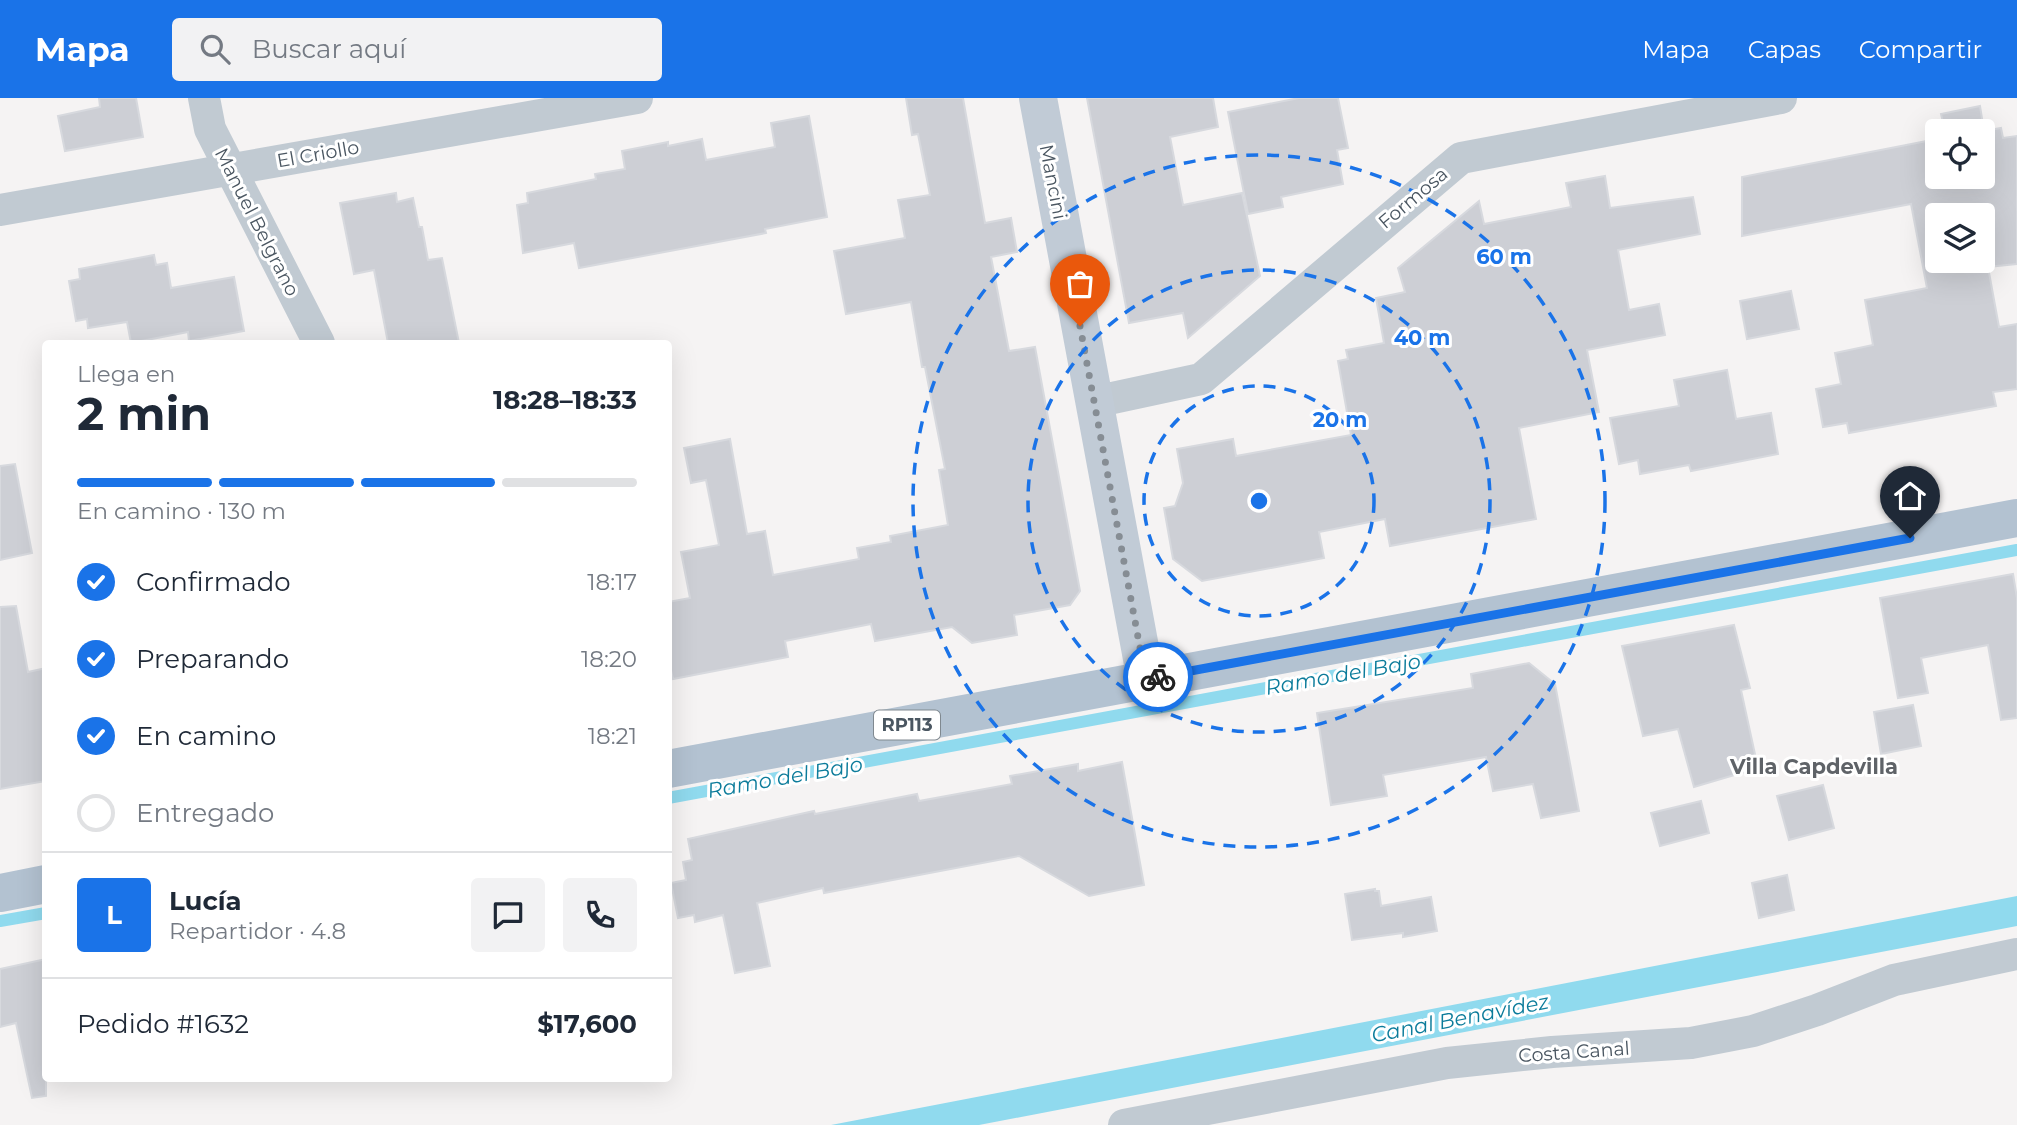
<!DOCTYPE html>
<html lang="es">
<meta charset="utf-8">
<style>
:root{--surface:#fff;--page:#f2f2f3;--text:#1f2937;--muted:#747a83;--line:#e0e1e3;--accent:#1a73e8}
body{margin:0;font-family:Montserrat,sans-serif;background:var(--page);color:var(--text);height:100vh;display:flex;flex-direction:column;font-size:26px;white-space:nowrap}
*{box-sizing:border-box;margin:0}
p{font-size:23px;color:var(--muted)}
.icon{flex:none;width:38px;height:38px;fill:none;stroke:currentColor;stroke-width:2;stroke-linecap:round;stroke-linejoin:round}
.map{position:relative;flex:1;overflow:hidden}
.panel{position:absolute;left:42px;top:242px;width:630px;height:742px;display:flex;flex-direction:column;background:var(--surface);border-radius:7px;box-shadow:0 7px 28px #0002}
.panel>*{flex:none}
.tools{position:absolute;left:1925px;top:21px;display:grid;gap:14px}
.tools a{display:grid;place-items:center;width:70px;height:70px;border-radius:7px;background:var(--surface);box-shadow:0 7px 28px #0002;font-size:35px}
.pin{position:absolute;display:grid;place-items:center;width:60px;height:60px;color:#fff;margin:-72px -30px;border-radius:50% 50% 50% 0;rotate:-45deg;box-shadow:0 0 7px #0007}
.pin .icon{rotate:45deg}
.courier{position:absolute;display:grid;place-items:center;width:70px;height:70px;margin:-35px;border:5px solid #1a73e8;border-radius:50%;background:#fff;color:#222;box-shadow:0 2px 9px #0007}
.headline em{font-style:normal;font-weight:700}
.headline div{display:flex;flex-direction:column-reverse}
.headline{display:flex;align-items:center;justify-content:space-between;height:119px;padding:0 35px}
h1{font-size:46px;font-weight:700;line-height:52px}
.bar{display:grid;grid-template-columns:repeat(4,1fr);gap:10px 7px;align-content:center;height:84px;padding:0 35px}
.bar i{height:9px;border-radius:5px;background:var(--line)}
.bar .selected{background:var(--accent)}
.bar p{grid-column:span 4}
.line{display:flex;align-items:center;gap:18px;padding:0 35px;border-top:2px solid var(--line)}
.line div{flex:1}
.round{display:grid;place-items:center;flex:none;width:74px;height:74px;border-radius:7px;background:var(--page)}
ol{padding:0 35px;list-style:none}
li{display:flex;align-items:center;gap:21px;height:77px}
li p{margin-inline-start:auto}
li .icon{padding:7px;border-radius:50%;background:var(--accent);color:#fff;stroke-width:4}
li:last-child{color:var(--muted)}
li i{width:38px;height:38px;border:4px solid var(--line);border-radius:50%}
header{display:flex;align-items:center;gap:42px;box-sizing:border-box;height:98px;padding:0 35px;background:var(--accent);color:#fff}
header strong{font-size:33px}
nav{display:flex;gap:38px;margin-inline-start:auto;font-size:24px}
.search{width:490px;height:63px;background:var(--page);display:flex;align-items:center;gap:18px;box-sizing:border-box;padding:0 24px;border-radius:7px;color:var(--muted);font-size:26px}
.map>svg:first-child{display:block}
.water{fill:#90daee}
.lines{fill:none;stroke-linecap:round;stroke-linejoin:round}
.stream{stroke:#90daee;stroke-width:12}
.building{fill:#cdcfd5;stroke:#d7d9de;stroke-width:2;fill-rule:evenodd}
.street{stroke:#c1cad2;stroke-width:32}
.secondary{stroke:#c1cbd6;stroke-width:38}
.primary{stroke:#b3c2d1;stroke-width:38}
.done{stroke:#868d94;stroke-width:7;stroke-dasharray:0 12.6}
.route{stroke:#1a73e8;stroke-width:9}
.ring{fill:none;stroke:#1a73e8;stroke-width:3.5;stroke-dasharray:12 9}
.labels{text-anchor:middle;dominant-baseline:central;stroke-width:6;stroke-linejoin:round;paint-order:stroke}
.shield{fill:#fff;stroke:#808990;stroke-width:2}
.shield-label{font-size:18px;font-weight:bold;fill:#4a5661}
.street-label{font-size:19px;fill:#4a5661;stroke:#fff}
.water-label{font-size:21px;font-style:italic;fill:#0c7c9b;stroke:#fff}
.neighbourhood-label{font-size:21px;font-weight:bold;fill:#5f6368;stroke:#fff}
.centre{fill:#1a73e8;stroke:#fff;stroke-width:3.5}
.ring-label{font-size:21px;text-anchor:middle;font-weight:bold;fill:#1a73e8;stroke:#fff;stroke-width:6;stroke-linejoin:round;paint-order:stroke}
</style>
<header>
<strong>Mapa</strong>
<div class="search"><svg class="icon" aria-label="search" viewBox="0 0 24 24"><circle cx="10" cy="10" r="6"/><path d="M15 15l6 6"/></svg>Buscar aquí</div>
<nav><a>Mapa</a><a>Capas</a><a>Compartir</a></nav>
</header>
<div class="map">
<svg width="2017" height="1027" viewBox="0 0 2017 1027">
<rect width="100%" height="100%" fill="#f5f3f3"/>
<!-- water -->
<path class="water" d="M2017,798V828L979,1027H831Z"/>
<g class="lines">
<!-- stream -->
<g class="stream">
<path d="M668,700L2017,452"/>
<path d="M0,823L46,815"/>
</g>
</g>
<!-- building -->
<g class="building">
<path d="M99,0H136L143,39L65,53L58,18L100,9Z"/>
<path d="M906,0H963L985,125L1011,120L1017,154L991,159L1009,253L1035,249L1080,493L1070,507L1014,517L1017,537L972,545L952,529L875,543L871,526L785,543L788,559L673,581L668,559V504L690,500L681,454L719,447L706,382L691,385L684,350L730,341L747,436L765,433L773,477L859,461L857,450L891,444L890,438L948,427L939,372L945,371L925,269H922L911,204L846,216L834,153L905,140L898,102L930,97L918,36L912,37Z"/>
<path d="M1087,0H1213L1218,29L1170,39L1183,107L1242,95L1260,178L1188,240L1183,215L1129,225Z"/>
<path d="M1299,0H1338L1348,50L1337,52L1343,86L1281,99L1283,109L1248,116L1228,14Z"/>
<path d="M1980,8L1984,33L2001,30L2003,40L2017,38V166L1988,169L1999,229L2017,226V291L1993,294L1996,308L1849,335L1847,325L1823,329L1816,291L1841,286L1835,255L1873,247L1865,202L1927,190L1911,106L1742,138V79L1937,41V79H1983V33H1945L1941,16ZM1937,117H1983V163H1937Z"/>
<path d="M809,18L827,119L765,131L766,135L579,170L574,145L523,155L517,107L528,105L527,95L596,81L595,76L625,71L622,53L668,44V48L702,41L706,62L775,49L771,25Z"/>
<path d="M1605,78L1610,110L1693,99L1700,136L1618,152L1629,212L1659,206L1665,237L1587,252L1599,314L1519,330L1536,421L1390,448L1385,421L1319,434L1324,460L1202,483L1173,461L1164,410L1175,408L1183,385L1177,351L1233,341L1236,358L1351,337L1338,263L1348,261L1346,252L1384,245L1376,200L1405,194L1398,170L1479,103L1484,126L1571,109L1566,85Z"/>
<path d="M396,95L397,104L413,100L419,129H422L428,162L442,160L459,245H388L374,172L354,176L340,105Z"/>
<path d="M154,157L156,167L167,165L171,190L234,179L244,233L189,243L188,234L131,245L127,224L88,230L87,221L76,223L69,183L80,181L79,171Z"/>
<path d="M1791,193L1799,231L1747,241L1740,203Z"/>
<path d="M1727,272L1736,321L1771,315L1778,356L1691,373L1689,367L1640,376L1638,362L1619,366L1610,320L1679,308L1674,282Z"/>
<path d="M15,366L32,455L0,462V368Z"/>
<path d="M2013,476L2017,500V620L2001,622L1988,547L1921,560L1928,595L1898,600L1880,500Z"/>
<path d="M16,508L28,574L46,570V683L0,691V509Z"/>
<path d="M1734,527L1750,590L1741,592L1758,670L1694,689L1678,631L1643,638L1622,548Z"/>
<path d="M1529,565L1555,586L1579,713L1541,720L1533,686L1493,693L1486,659L1383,677L1387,698L1331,707L1317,615L1473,590L1471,576Z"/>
<path d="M1913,607L1921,648L1881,656L1874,614Z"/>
<path d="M1122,664L1144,787L1089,798L1019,758L824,795L823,790L757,805L770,868L735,875L723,817L695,824L694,817L678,820L671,785L686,782L683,764L692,762L688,741L814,713L815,716L917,696L919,703L1012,686L1010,678L1078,666V673Z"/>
<path d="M1823,687L1834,730L1789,742L1777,698Z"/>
<path d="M1701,703L1709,735L1660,748L1651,715Z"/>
<path d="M1787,777L1794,812L1759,820L1752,785Z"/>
<path d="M1375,791V793H1379L1381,808L1431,799L1437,833L1403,839V835L1352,842L1345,796Z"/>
<path d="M46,861V998L32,1000L16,925L0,929V871Z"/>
</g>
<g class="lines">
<!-- street -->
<g class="street">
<path d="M204,0L210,31L319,245"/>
<path d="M0,112L637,0"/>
<path d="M1094,304L1201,281L1461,60L1781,0"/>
<path d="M1124,1027L1447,965L1552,954L1691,945L1753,933L1817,912L1894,882L2017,856"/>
</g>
<!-- secondary -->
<path class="secondary" d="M1038,0L1146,582"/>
<!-- primary -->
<g class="primary">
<path d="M668,671L2017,420"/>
<path d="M0,795L46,786"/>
</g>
</g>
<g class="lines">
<!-- done -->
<path class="done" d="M1080,228L1146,582L1158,579"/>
<!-- route -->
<path class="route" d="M1158,579L1910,440"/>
</g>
<!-- distance rings -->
<g class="ring">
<circle cx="1259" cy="403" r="115"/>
<circle cx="1259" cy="403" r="231"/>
<circle cx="1259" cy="403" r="346"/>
</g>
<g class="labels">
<!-- shield labels -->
<rect class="shield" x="874" y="612.5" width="66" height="29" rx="5"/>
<g class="shield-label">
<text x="907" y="627">RP113</text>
</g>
<!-- street labels -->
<g class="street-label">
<text transform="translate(318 56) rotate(-10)">El Criollo</text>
<text transform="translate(1053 84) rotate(79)">Mancini</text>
<text transform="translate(1413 100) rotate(-40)">Formosa</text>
<text transform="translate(257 124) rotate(63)">Manuel Belgrano</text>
<text transform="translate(1574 954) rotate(-4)">Costa Canal</text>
</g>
<!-- water labels -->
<g class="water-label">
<text transform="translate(1343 576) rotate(-10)">Ramo del Bajo</text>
<text transform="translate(785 679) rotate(-10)">Ramo del Bajo</text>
<text transform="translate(1460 920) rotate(-11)">Canal Benavídez</text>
</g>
<!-- neighbourhood labels -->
<g class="neighbourhood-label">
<text x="1814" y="668">Villa Capdevilla</text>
</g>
</g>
<circle cx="1259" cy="403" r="10" class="centre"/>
<g class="ring-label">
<text x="1504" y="166">60 m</text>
<text x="1422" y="247">40 m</text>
<text x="1340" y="329">20 m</text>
</g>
</svg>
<div class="tools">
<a><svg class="icon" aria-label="locate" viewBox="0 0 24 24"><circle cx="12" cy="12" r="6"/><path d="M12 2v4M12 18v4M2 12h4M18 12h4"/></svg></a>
<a><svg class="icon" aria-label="layers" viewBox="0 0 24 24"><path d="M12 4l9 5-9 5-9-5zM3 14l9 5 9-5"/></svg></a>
</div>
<div class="pin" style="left:1080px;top:228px;background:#ea580c"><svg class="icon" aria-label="bag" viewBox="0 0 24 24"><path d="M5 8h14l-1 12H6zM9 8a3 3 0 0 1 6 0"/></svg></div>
<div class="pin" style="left:1910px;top:440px;background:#1f2937"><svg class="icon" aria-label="home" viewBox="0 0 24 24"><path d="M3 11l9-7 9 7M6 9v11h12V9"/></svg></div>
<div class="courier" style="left:1158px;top:579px"><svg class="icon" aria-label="bike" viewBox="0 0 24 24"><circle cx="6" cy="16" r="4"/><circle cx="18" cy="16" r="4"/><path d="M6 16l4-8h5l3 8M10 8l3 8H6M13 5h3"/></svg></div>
<section class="panel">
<div class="headline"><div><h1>2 min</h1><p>Llega en</p></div><em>18:28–18:33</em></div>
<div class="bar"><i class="selected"></i><i class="selected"></i><i class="selected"></i><i></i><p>En camino · 130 m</p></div>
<ol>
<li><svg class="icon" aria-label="check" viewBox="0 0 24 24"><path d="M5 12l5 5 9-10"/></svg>Confirmado<p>18:17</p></li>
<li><svg class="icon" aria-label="check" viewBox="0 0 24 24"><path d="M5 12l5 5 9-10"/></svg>Preparando<p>18:20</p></li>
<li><svg class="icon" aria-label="check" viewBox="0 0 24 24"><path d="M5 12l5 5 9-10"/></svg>En camino<p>18:21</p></li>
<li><i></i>Entregado</li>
</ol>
<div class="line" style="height:126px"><b class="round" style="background:var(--accent);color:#fff">L</b><div><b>Lucía</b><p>Repartidor · 4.8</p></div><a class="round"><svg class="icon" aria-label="chat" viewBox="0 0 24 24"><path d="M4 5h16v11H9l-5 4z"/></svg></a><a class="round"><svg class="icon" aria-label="phone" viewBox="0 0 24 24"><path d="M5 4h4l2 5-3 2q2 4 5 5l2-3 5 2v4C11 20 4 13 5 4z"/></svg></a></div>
<div class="line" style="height:91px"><div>Pedido #1632</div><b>$17,600</b></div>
</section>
</div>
